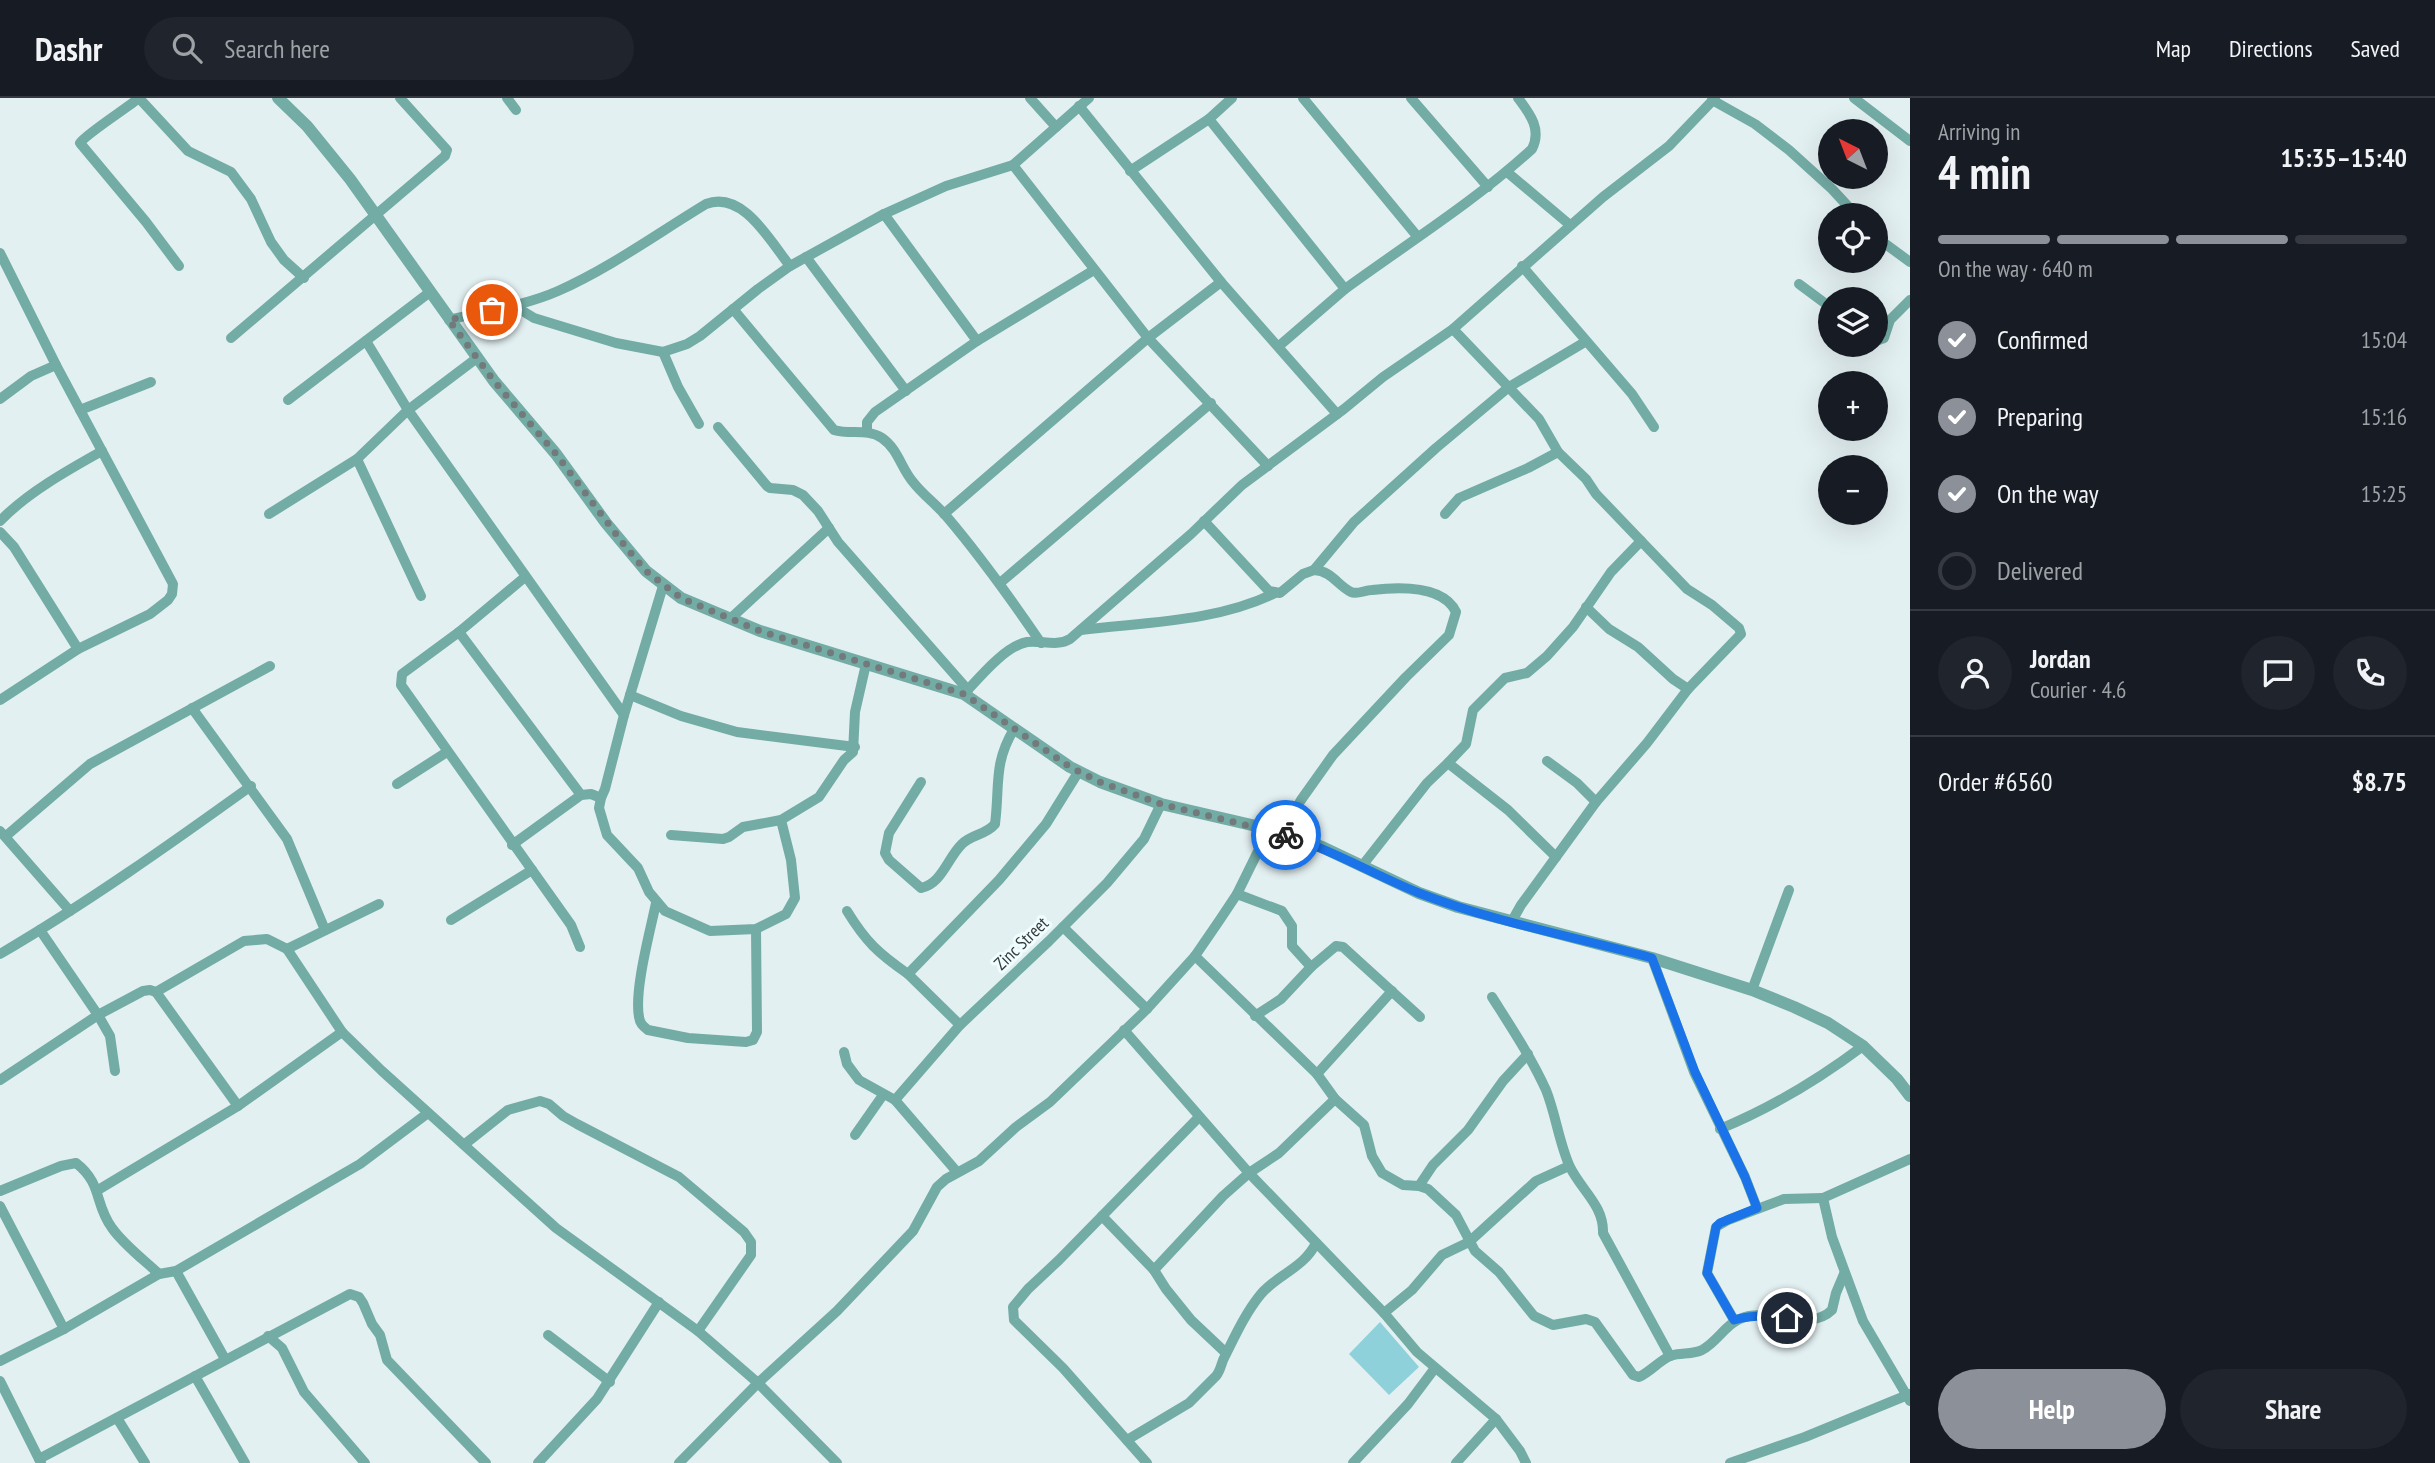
<!DOCTYPE html>
<meta charset="utf-8">
<style>
:root{--surface:#171b24;--page:#20242c;--text:#f1f3f6;--muted:#9ea1a6;--line:#363941;--accent:#8c9099}
body{margin:0;font-family:"PT Sans Narrow",sans-serif;background:var(--page);color:var(--text);height:100vh;display:flex;flex-direction:column;font-size:26px;white-space:nowrap}
*{box-sizing:border-box;margin:0}
p{font-size:23px;color:var(--muted)}
.icon{flex:none;width:38px;height:38px;fill:none;stroke:currentColor;stroke-width:2;stroke-linecap:round;stroke-linejoin:round}
.map{position:relative;flex:1;overflow:hidden}
.sheet{display:flex;flex-direction:column;background:var(--surface);width:525px}
.sheet>*{flex:none}
.needle{width:46px;rotate:318deg}
.controls{position:absolute;left:1818px;top:21px;display:grid;gap:14px}
.controls a{display:grid;place-items:center;width:70px;height:70px;border-radius:50%;background:var(--surface);box-shadow:0 7px 28px #0002;font-size:35px}
.pin{position:absolute;display:grid;place-items:center;width:60px;height:60px;color:#fff;margin:-30px;border:4px solid #fff;border-radius:50%;box-shadow:0 2px 7px #0007}
.courier{position:absolute;display:grid;place-items:center;width:70px;height:70px;margin:-35px;border:5px solid #1a73e8;border-radius:50%;background:#fff;color:#222;box-shadow:0 2px 9px #0007}
.summary em{font-style:normal;font-weight:700}
.summary div{display:flex;flex-direction:column-reverse}
.summary{display:flex;align-items:center;justify-content:space-between;height:119px;padding:0 28px}
h1{font-size:46px;font-weight:700;line-height:52px}
.bar{display:grid;grid-template-columns:repeat(4,1fr);gap:10px 7px;align-content:center;height:84px;padding:0 28px}
.bar i{height:9px;border-radius:5px;background:var(--line)}
.bar .selected{background:var(--accent)}
.bar p{grid-column:span 4}
.line{display:flex;align-items:center;gap:18px;padding:0 28px;border-top:2px solid var(--line)}
.line div{flex:1}
.round{display:grid;place-items:center;flex:none;width:74px;height:74px;border-radius:37px;background:var(--page)}
ol{padding:0 28px;list-style:none}
li{display:flex;align-items:center;gap:21px;height:77px}
li p{margin-inline-start:auto}
li .icon{padding:7px;border-radius:50%;background:var(--accent);color:#fff;stroke-width:4}
li:last-child{color:var(--muted)}
li i{width:38px;height:38px;border:4px solid var(--line);border-radius:50%}
.action{display:flex;gap:14px;margin-top:auto;padding:14px 28px}
.action a{flex:1;height:80px;border-radius:42px;background:var(--accent);color:#fff;font-size:28px;font-weight:700;line-height:80px;text-align:center}
.action a+a{background:var(--page);color:var(--text)}
header{display:flex;align-items:center;gap:42px;box-sizing:border-box;height:98px;padding:0 35px;background:var(--surface);border-bottom:2px solid var(--line)}
header strong{font-size:33px}
nav{display:flex;gap:38px;margin-inline-start:auto;font-size:24px}
.search{width:490px;height:63px;background:var(--page);display:flex;align-items:center;gap:18px;box-sizing:border-box;padding:0 24px;border-radius:38px;color:var(--muted);font-size:26px}
main{display:flex;flex:1;min-height:0}
.map>svg:first-child{display:block}
.green{fill:#8fd1da}
.lines{fill:none;stroke-linecap:round;stroke-linejoin:round}
.minor{stroke:#73aca5;stroke-width:10}
.tertiary{stroke:#73aca5;stroke-width:12}
.done{stroke:#727a7b;stroke-width:7;stroke-dasharray:0 12.6}
.route{stroke:#1a73e8;stroke-width:9}
.labels{text-anchor:middle;dominant-baseline:central;stroke-width:6;stroke-linejoin:round;paint-order:stroke}
.street-label{font-size:18px;fill:#353a3b;stroke:#f0fdff}
</style>
<header>
<strong>Dashr</strong>
<div class="search"><svg class="icon" aria-label="search" viewBox="0 0 24 24"><circle cx="10" cy="10" r="6"/><path d="M15 15l6 6"/></svg>Search here</div>
<nav><a>Map</a><a>Directions</a><a>Saved</a></nav>
</header>
<main>
<div class="map">
<svg width="1910" height="1365" viewBox="0 0 1910 1365">
<rect width="100%" height="100%" fill="#e3f0f2"/>
<!-- green -->
<path class="green" d="M1380,1224L1419,1269L1389,1297L1349,1256Z"/>
<g class="lines">
<!-- minor -->
<g class="minor">
<path d="M139,0L188,53L231,74L251,101L271,144L284,162L304,180"/>
<path d="M139,0C127,10 86,36 80,45L146,124L179,168"/>
<path d="M507,0L516,12"/>
<path d="M1030,0L1056,29"/>
<path d="M1303,0L1417,138"/>
<path d="M1411,0L1488,89"/>
<path d="M1854,0L1910,43"/>
<path d="M1712,2L1755,26L1789,52L1832,91L1856,117"/>
<path d="M1079,8L1221,184L1337,316"/>
<path d="M1209,21L1345,191L1279,248"/>
<path d="M1013,67L1148,240L1268,368"/>
<path d="M1130,73L1209,21L1232,0"/>
<path d="M1507,74L1570,127"/>
<path d="M1876,139L1910,164"/>
<path d="M0,155L56,267L173,486L172,496L168,502L150,516L78,551L0,602"/>
<path d="M806,159L906,293"/>
<path d="M1522,168L1632,296L1654,329"/>
<path d="M1799,186L1830,209"/>
<path d="M1345,191C1408,145 1474,104 1532,51C1542,31 1530,16 1518,0"/>
<path d="M513,207L534,220L616,245L663,254L687,246L700,238L758,191L790,168L884,116L946,88L1013,67L1089,0"/>
<path d="M733,211L834,332C850,337 867,330 882,340C898,351 901,370 913,384C923,397 936,406 947,419C981,459 1011,501 1041,545"/>
<path d="M449,222C485,213 524,208 558,193C610,170 658,135 706,106C743,92 770,143 790,168"/>
<path d="M1453,231L1539,321L1558,354L1586,381L1596,396L1687,491L1712,507L1739,530L1741,536L1688,591L1647,645L1596,704"/>
<path d="M231,240L445,58L447,52L400,0"/>
<path d="M366,243L408,312L624,617"/>
<path d="M977,243L1094,172"/>
<path d="M1876,243L1884,240L1890,222L1910,202"/>
<path d="M663,254L678,289L699,326"/>
<path d="M0,301L31,278L56,267"/>
<path d="M288,302L430,194"/>
<path d="M80,312L151,284"/>
<path d="M718,329L767,388L770,390L793,392L803,397L818,413L838,444L968,592"/>
<path d="M867,334V324L875,314L977,243L884,116"/>
<path d="M357,361L421,498"/>
<path d="M269,416L357,361L408,312L477,260"/>
<path d="M944,416L1148,240L1221,184"/>
<path d="M1445,416L1459,400L1528,370L1558,354"/>
<path d="M0,423C27,395 68,372 102,353"/>
<path d="M1204,423L1269,493L1280,495L1303,476L1314,472L1354,424L1436,350L1509,289L1585,244"/>
<path d="M0,434L14,449L78,551"/>
<path d="M525,479L459,534L402,576L401,587L571,827L580,849"/>
<path d="M1000,485L1211,305"/>
<path d="M663,488L624,617L605,691L601,700L599,710L607,737L638,770L649,794L665,813L710,833L756,831L786,816L795,800L791,762L781,722L819,699L844,662L853,654L855,614L866,566"/>
<path d="M1586,509L1609,531L1638,549L1673,581L1688,591"/>
<path d="M730,521L829,430"/>
<path d="M1081,532C1145,524 1216,524 1275,495"/>
<path d="M459,534L581,697"/>
<path d="M964,596C979,580 1005,548 1027,544C1041,542 1057,549 1070,541L1191,436L1242,387L1344,311L1383,279L1453,231L1603,99L1669,48L1715,0"/>
<path d="M630,597L681,618L737,634L855,649"/>
<path d="M192,610L287,741L325,832"/>
<path d="M1448,665L1466,646L1473,612L1505,580L1527,575L1547,558L1573,529L1611,474L1641,443"/>
<path d="M921,684L889,735L885,755L889,762L921,790C942,786 948,759 962,746C972,736 986,737 995,726C1000,688 993,666 1014,631"/>
<path d="M397,686L447,654"/>
<path d="M0,733L70,813"/>
<path d="M1281,736L1301,702L1333,657L1406,579L1449,537L1456,514C1443,487 1398,489 1372,492C1365,492 1357,497 1351,494C1337,487 1332,473 1314,472"/>
<path d="M671,737L723,741L729,739L743,729L781,722"/>
<path d="M6,738L90,666L270,568"/>
<path d="M512,747L581,697L591,696L601,700"/>
<path d="M1362,768L1427,685L1448,665L1508,712L1556,759"/>
<path d="M1237,796L1282,813L1292,828V848L1311,869"/>
<path d="M656,805C650,834 634,892 639,919C640,926 643,928 648,932L688,940L746,944L753,942L757,934L756,831"/>
<path d="M847,813C866,844 878,855 908,876"/>
<path d="M451,822L532,772"/>
<path d="M1512,823L1521,807L1596,704L1577,685L1547,663"/>
<path d="M1063,829L1147,911"/>
<path d="M40,832L98,917L143,893L150,892L156,894L244,843L267,841L287,851L342,934L382,973L556,1130L698,1233L758,1285L837,1365"/>
<path d="M287,851L379,806"/>
<path d="M0,856C87,805 169,747 251,688"/>
<path d="M1195,858L1317,976L1335,1001L1364,1027L1372,1058L1382,1075L1403,1087L1419,1088L1428,1091L1456,1117L1475,1153L1499,1174L1534,1218L1553,1227L1586,1221L1595,1224L1633,1277L1639,1279C1650,1274 1659,1263 1670,1258C1680,1254 1692,1257 1702,1252C1720,1242 1727,1222 1749,1218C1775,1213 1811,1233 1832,1212L1836,1195L1844,1176"/>
<path d="M1652,860L1694,974L1745,1079L1757,1110"/>
<path d="M1752,892L1789,792"/>
<path d="M156,894L238,1008L342,934"/>
<path d="M1492,899C1511,929 1531,959 1546,992C1556,1017 1559,1045 1570,1069C1582,1093 1604,1108 1603,1135L1670,1258"/>
<path d="M1255,918L1281,901L1311,869L1336,848L1343,849L1420,919"/>
<path d="M960,927L908,876L999,782L1046,726L1079,673"/>
<path d="M1124,932L1249,1075L1384,1215L1417,1254L1496,1321L1520,1353L1526,1365"/>
<path d="M844,954L847,966L859,982L895,1002L957,1074"/>
<path d="M1317,976L1392,893"/>
<path d="M0,982L98,917L110,938L115,973"/>
<path d="M895,1002L960,927L1049,843L1107,785L1144,741L1161,706"/>
<path d="M1720,1031C1771,1010 1819,981 1863,948"/>
<path d="M855,1037L883,997"/>
<path d="M465,1046L508,1012L540,1003L549,1006L563,1018L577,1026L679,1079L744,1134L751,1144V1157L698,1233"/>
<path d="M1910,1061L1823,1100L1832,1139L1863,1223L1910,1303"/>
<path d="M1419,1088L1433,1067L1468,1032L1503,983L1528,956"/>
<path d="M98,1092L238,1008"/>
<path d="M0,1093L61,1068L76,1065C103,1086 94,1106 112,1130C124,1147 144,1162 159,1176"/>
<path d="M0,1108L64,1231"/>
<path d="M1102,1118L1154,1172L1166,1191L1191,1222L1226,1255"/>
<path d="M1154,1172L1223,1098L1249,1075L1279,1055L1335,1001"/>
<path d="M176,1173L225,1261"/>
<path d="M1384,1215L1412,1192L1442,1157L1469,1144L1536,1083L1569,1068"/>
<path d="M1734,1222L1707,1175L1716,1129L1728,1122L1784,1101L1823,1100"/>
<path d="M548,1237L610,1284"/>
<path d="M268,1238L282,1250L304,1294L365,1365"/>
<path d="M0,1263L64,1231L159,1176L176,1173L360,1066L428,1015"/>
<path d="M195,1278L245,1365"/>
<path d="M0,1283L41,1365"/>
<path d="M117,1320L145,1365"/>
<path d="M1127,1342L1189,1305L1216,1278C1221,1272 1221,1265 1225,1258C1235,1238 1246,1214 1261,1196C1278,1176 1304,1170 1316,1145"/>
<path d="M39,1361L350,1196L359,1199L363,1205L372,1226L380,1237L387,1262L486,1365"/>
<path d="M538,1365L597,1301L659,1204"/>
<path d="M679,1365L758,1285L837,1213L913,1133L937,1089L946,1081L979,1063L1016,1029L1050,1004L1147,911L1195,858L1219,823L1237,796L1269,731"/>
<path d="M1147,1365L1063,1270L1014,1222L1013,1209L1028,1191L1059,1162L1199,1019"/>
<path d="M1353,1365L1408,1306L1435,1270"/>
<path d="M1456,1365L1496,1321"/>
<path d="M1730,1365L1805,1339L1910,1296"/>
</g>
<!-- tertiary -->
<path class="tertiary" d="M278,0L307,28L350,81L494,283L556,356L606,425L646,473L681,500L760,533L964,596L1070,669L1100,684L1161,706L1269,731L1322,749L1419,795L1458,809L1652,860L1752,892L1794,909L1828,925L1863,948L1897,981L1910,998"/>
</g>
<g class="lines">
<!-- done -->
<path class="done" d="M492,212L449,222L494,283L556,356L625,448L646,473L681,500L760,533L964,596L1070,669L1100,684L1161,706L1286,737"/>
<!-- route -->
<path class="route" d="M1286,737C1333,752 1374,777 1419,795C1493,824 1576,839 1652,860L1695,974L1745,1079L1757,1110L1720,1125L1716,1129L1707,1175L1734,1222C1752,1217 1768,1217 1787,1220"/>
</g>
<g class="labels">
<!-- street labels -->
<g class="street-label">
<text transform="translate(1021 845) rotate(-44)">Zinc Street</text>
</g>
</g>
</svg>
<div class="controls">
<a><svg class="needle" viewBox="-14 -14 28 28"><path d="M0-13l5 13h-10z" fill="#e53935"/><path d="M0 13l5-13h-10z" fill="#9ea1a6"/></svg></a>
<a><svg class="icon" aria-label="locate" viewBox="0 0 24 24"><circle cx="12" cy="12" r="6"/><path d="M12 2v4M12 18v4M2 12h4M18 12h4"/></svg></a>
<a><svg class="icon" aria-label="layers" viewBox="0 0 24 24"><path d="M12 4l9 5-9 5-9-5zM3 14l9 5 9-5"/></svg></a>
<a>+</a>
<a>−</a>
</div>
<div class="pin" style="left:492px;top:212px;background:#ea580c"><svg class="icon" aria-label="bag" viewBox="0 0 24 24"><path d="M5 8h14l-1 12H6zM9 8a3 3 0 0 1 6 0"/></svg></div>
<div class="pin" style="left:1787px;top:1220px;background:#1f2937"><svg class="icon" aria-label="home" viewBox="0 0 24 24"><path d="M3 11l9-7 9 7M6 9v11h12V9"/></svg></div>
<div class="courier" style="left:1286px;top:737px"><svg class="icon" aria-label="bike" viewBox="0 0 24 24"><circle cx="6" cy="16" r="4"/><circle cx="18" cy="16" r="4"/><path d="M6 16l4-8h5l3 8M10 8l3 8H6M13 5h3"/></svg></div>
</div>
<section class="sheet">
<div class="summary"><div><h1>4 min</h1><p>Arriving in</p></div><em>15:35–15:40</em></div>
<div class="bar"><i class="selected"></i><i class="selected"></i><i class="selected"></i><i></i><p>On the way · 640 m</p></div>
<ol>
<li><svg class="icon" aria-label="check" viewBox="0 0 24 24"><path d="M5 12l5 5 9-10"/></svg>Confirmed<p>15:04</p></li>
<li><svg class="icon" aria-label="check" viewBox="0 0 24 24"><path d="M5 12l5 5 9-10"/></svg>Preparing<p>15:16</p></li>
<li><svg class="icon" aria-label="check" viewBox="0 0 24 24"><path d="M5 12l5 5 9-10"/></svg>On the way<p>15:25</p></li>
<li><i></i>Delivered</li>
</ol>
<div class="line" style="height:126px"><a class="round"><svg class="icon" aria-label="person" viewBox="0 0 24 24"><circle cx="12" cy="8" r="4"/><path d="M4 21q1-7 8-7t8 7"/></svg></a><div><b>Jordan</b><p>Courier · 4.6</p></div><a class="round"><svg class="icon" aria-label="chat" viewBox="0 0 24 24"><path d="M4 5h16v11H9l-5 4z"/></svg></a><a class="round"><svg class="icon" aria-label="phone" viewBox="0 0 24 24"><path d="M5 4h4l2 5-3 2q2 4 5 5l2-3 5 2v4C11 20 4 13 5 4z"/></svg></a></div>
<div class="line" style="height:91px"><div>Order #6560</div><b>$8.75</b></div>
<div class="action"><a>Help</a><a>Share</a></div>
</section>
</main>
